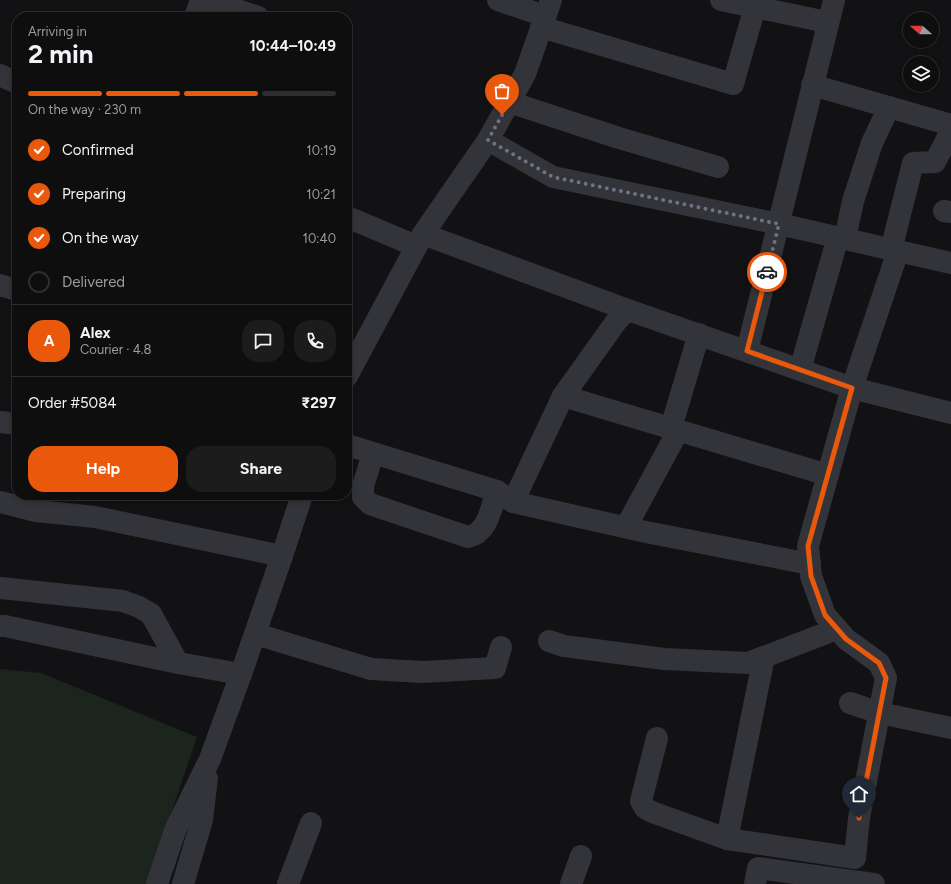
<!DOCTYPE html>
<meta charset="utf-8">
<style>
:root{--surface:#0e0e0f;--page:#1c1c1d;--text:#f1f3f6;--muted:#9b9c9e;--line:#2e2e2f;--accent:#ea580c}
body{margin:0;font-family:Figtree,sans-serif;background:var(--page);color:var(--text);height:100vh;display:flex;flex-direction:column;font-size:15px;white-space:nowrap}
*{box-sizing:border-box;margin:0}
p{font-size:13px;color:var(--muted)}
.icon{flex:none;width:22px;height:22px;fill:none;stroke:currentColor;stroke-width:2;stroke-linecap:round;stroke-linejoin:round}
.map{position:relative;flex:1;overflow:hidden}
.sheet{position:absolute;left:12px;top:12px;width:340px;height:488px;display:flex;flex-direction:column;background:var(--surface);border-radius:16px;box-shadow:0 2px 6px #0003,0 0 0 1px var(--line)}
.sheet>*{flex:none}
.needle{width:26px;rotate:290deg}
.fabs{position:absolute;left:903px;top:12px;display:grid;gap:8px}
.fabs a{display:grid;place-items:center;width:36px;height:36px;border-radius:50%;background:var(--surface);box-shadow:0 2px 6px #0003,0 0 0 1px var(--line);font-size:20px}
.pin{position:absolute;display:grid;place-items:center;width:34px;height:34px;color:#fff;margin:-41px -17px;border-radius:50% 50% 50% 0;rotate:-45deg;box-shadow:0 0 4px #0007}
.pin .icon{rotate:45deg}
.courier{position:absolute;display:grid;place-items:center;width:40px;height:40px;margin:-20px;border:3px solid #ea580c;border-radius:50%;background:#fff;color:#222;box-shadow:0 1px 5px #0007}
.head em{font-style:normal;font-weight:700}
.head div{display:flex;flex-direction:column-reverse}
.head{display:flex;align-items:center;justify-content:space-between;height:68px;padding:0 16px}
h1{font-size:26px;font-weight:700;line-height:30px}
.bar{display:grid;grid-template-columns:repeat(4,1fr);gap:6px 4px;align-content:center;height:48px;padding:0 16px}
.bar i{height:5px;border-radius:3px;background:var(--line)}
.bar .selected{background:var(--accent)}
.bar p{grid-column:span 4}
.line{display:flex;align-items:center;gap:10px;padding:0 16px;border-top:1px solid var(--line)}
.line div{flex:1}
.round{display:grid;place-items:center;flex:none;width:42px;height:42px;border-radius:16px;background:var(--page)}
ol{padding:0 16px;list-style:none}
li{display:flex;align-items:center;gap:12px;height:44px}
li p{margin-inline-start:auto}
li .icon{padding:4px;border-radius:50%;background:var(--accent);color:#fff;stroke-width:4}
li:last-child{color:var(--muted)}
li i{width:22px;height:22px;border:2px solid var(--line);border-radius:50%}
.cta{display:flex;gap:8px;margin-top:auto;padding:8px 16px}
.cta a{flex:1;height:46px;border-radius:16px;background:var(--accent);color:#fff;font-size:16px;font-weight:700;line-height:46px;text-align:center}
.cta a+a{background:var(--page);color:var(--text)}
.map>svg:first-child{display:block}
.green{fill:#1c241e}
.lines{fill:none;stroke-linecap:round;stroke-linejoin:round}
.minor{stroke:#333439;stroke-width:22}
.done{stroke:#70737d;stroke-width:4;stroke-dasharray:0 7.2}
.route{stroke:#ea580c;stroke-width:5}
</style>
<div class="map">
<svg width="951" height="884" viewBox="0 0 951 884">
<rect width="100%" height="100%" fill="#121214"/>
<!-- green -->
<path class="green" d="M0,669L41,673L197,737L147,884H0Z"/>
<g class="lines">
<!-- minor -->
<g class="minor">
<path d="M208,0L258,17"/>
<path d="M498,0L545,16"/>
<path d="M721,0L827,22"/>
<path d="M195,17L201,0"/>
<path d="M541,27L733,84L757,0"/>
<path d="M0,75L17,83"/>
<path d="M812,85L951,125"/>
<path d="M509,102L619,138L718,167"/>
<path d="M488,140L553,177L779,224L951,263"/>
<path d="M944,211L951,212"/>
<path d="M347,217L416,246"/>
<path d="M423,234L628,310L852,388L951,413"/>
<path d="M845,239L853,201L872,143L889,107"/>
<path d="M891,250L913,163L935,162L951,131"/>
<path d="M0,285L17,290"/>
<path d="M747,351L834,0"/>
<path d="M800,370L838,237"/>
<path d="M347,376L423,234L488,140L525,74L551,0"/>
<path d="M563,396L828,475"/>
<path d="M0,422L17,424"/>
<path d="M671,428L699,334"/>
<path d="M347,445L497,491L513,502L646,532L810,564"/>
<path d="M373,454L363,486V497L370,504L468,537C488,533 491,508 497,491"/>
<path d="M0,502L36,511L95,517L282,556"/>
<path d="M513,502L563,396L618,319L628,310"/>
<path d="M626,527L678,431"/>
<path d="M0,588L123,601L139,607L151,614L178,663"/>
<path d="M0,626H5L178,663L241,674"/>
<path d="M256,634L371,669L423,672L495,668L501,647"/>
<path d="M549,641L564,646L664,659L748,663L837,629"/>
<path d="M764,657L727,839L855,858L859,818L886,678L879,663L846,639L825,615L811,576L808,546L852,388L898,251"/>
<path d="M850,703L880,713L951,728"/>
<path d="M657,738L641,801L645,808L652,812L727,839"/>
<path d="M157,884L176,828L210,759L241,674L282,556L302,495"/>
<path d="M183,884L202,820L207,778"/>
<path d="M288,884L311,823"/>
<path d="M571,884L581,856"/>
<path d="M755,884L758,868L874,884"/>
</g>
</g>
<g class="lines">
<!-- done -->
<path class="done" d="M502,115L488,140L553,177L779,224L767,272"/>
<!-- route -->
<path class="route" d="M767,272L747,351L852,388L808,546L811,576L825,615L846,639L879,663L886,678L859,818"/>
</g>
</svg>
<div class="fabs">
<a><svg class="needle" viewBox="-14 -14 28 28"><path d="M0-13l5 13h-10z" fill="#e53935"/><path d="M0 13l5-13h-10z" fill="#9b9c9e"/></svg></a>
<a><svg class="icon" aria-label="layers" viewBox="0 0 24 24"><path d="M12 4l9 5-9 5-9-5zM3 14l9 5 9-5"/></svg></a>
</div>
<div class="pin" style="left:502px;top:115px;background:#ea580c"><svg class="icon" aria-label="bag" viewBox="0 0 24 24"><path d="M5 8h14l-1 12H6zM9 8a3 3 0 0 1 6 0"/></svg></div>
<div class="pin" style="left:859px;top:818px;background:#1f2937"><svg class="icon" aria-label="home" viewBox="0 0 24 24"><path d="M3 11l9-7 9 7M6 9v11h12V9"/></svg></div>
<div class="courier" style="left:767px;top:272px"><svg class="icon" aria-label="car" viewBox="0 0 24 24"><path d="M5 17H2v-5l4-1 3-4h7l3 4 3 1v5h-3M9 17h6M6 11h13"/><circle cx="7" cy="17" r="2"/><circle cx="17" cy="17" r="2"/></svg></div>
<section class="sheet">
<div class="head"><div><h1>2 min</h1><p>Arriving in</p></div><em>10:44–10:49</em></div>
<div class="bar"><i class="selected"></i><i class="selected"></i><i class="selected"></i><i></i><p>On the way · 230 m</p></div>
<ol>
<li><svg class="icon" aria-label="check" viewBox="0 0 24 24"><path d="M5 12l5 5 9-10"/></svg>Confirmed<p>10:19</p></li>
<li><svg class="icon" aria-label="check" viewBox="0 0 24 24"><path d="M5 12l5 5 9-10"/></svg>Preparing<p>10:21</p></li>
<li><svg class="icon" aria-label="check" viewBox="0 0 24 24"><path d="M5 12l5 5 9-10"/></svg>On the way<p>10:40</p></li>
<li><i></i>Delivered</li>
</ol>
<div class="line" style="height:72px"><b class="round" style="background:var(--accent);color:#fff">A</b><div><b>Alex</b><p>Courier · 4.8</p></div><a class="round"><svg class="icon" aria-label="chat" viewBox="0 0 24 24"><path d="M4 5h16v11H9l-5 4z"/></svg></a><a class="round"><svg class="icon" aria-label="phone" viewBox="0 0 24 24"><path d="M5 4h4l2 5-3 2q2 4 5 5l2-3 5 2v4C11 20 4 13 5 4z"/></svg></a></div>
<div class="line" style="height:52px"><div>Order #5084</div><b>₹297</b></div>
<div class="cta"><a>Help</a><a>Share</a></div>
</section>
</div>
